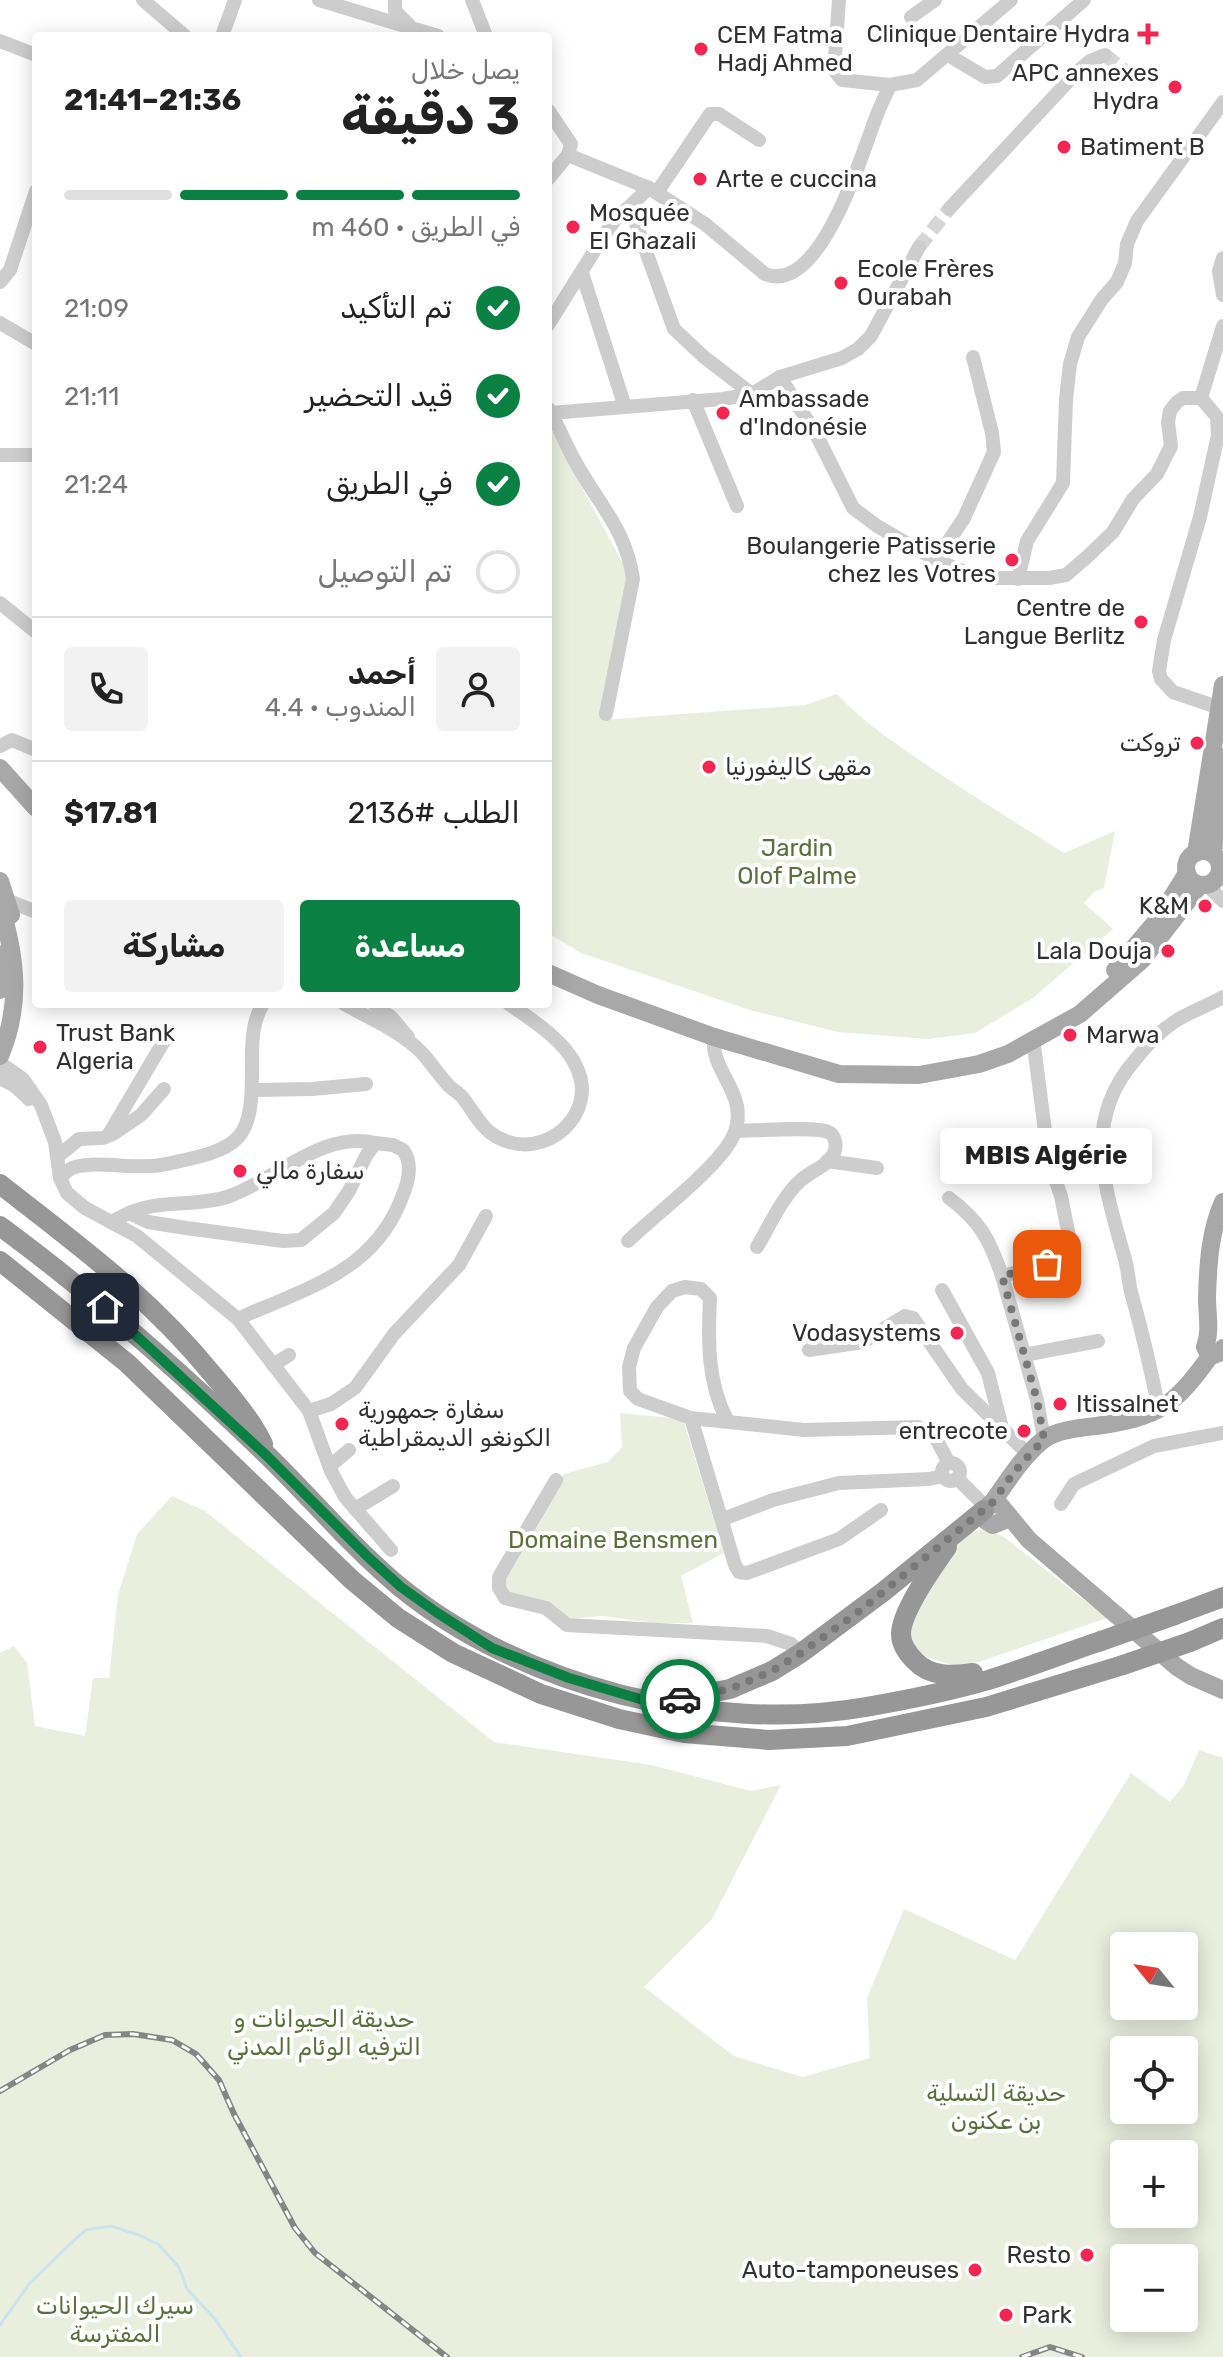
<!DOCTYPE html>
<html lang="ar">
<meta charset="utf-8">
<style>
:root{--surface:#fff;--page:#f2f2f2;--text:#222;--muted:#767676;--line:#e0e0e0;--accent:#0b8043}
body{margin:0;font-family:Rubik,"Noto Naskh Arabic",sans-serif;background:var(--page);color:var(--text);direction:rtl;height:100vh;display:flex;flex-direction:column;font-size:30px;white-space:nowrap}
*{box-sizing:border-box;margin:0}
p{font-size:26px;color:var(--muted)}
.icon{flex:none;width:44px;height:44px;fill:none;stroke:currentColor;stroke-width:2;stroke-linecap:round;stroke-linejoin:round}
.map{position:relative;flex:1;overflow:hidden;direction:ltr}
.details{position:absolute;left:32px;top:32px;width:520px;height:976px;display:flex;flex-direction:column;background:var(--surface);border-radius:8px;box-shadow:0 4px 20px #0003;direction:rtl}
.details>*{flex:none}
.needle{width:52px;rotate:300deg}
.fabs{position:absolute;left:1110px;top:1932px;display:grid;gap:16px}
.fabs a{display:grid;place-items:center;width:88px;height:88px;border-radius:8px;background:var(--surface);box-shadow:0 4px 20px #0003;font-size:40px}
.pin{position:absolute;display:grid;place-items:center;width:68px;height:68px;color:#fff;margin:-34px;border-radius:16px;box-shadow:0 4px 12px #0006}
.courier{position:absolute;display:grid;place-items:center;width:80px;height:80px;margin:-40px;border:6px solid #0b8043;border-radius:50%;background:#fff;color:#222;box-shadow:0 2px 10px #0007}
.bubble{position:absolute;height:56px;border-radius:8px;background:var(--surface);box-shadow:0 4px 20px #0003;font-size:26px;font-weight:700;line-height:56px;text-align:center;direction:rtl}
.headline em{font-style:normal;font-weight:700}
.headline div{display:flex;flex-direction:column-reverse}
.headline{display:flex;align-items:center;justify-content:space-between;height:136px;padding:0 32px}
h1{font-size:52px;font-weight:700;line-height:60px}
.bar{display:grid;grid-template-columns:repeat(4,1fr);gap:12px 8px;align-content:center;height:96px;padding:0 32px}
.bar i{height:10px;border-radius:6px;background:var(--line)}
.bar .active{background:var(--accent)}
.bar p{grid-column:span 4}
.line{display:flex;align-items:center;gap:20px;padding:0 32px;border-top:2px solid var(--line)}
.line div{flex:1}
.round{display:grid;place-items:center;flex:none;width:84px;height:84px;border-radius:8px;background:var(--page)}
ol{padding:0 32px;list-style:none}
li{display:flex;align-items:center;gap:24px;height:88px}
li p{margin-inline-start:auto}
li .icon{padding:8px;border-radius:50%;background:var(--accent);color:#fff;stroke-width:4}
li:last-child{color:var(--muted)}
li i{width:44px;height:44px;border:4px solid var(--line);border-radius:50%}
.action{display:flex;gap:16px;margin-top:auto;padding:16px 32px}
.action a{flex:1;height:92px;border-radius:8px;background:var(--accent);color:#fff;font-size:32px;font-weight:700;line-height:92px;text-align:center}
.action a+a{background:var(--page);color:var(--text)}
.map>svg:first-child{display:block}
.green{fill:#e9eedd;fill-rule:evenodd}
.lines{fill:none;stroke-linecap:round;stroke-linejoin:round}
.stream{stroke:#c8e5ef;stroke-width:3}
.minor-tunnel{stroke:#d6d6d6;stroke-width:14;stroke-dasharray:14 7;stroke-linecap:butt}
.minor{stroke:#cdcdcd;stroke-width:14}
.major{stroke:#a8a8a8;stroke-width:18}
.highway{stroke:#979797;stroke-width:20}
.rail-casing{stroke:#858585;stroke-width:6}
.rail{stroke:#fff;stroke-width:3;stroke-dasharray:9;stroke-linecap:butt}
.highway-bridge{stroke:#979797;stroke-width:20}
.done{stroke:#787878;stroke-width:8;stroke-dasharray:0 14.4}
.route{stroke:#0b8043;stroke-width:10}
.poi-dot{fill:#f32652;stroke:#fff;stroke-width:3}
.labels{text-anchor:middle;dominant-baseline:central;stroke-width:8;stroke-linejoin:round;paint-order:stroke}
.poi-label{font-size:24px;fill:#303030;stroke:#fff;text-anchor:start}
.park-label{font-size:24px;fill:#5a7039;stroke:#fff}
</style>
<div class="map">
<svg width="1223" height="2357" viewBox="0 0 1223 2357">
<rect width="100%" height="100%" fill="#fff"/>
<!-- green -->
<g class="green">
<path d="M548,424L630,577L602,720L805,705L837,694C861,720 889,739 918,759C966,792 1015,822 1064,853L1115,831L1104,888L1094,892L1084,903L1113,929L1033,998L975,1033L928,1039L838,1032L750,1010L581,953L548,933Z"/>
<path d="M620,1413L683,1419L724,1553L681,1576L693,1623H652L603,1616L567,1619L556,1607L508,1592L504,1584L511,1566L564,1474L608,1462L622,1447Z"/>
<path d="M172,1496L205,1511L494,1742L651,1765L751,1791L781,1785L712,1919L644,1987L734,2056L802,2077L870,2058L867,1998L904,1909L1015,1960L1131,1773L1170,1802L1184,1785L1199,1750L1223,1758V2357H0V1653L14,1646L27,1663L35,1726L85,1736L93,1678H109L118,1595L137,1534ZM1124,1946H1184V2006H1124ZM1124,2050H1184V2110H1124ZM1124,2154H1184V2214H1124ZM1124,2258H1184V2318H1124Z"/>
<path d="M986,1529L1004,1537L1107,1618L979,1662L952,1665L918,1654L911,1645L908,1621L961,1539L975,1531Z"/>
</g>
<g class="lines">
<!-- stream -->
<path class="stream" d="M0,2325L30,2283L71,2243L86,2230L111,2226L139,2235L159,2245L179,2267L187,2289L215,2319L241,2357"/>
<!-- minor-tunnel -->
<g class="minor-tunnel">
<path d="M1105,55L1138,81"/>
<path d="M919,247L949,209"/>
</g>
<!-- minor -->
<g class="minor">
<path d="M143,0L185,36"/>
<path d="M319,0L438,36"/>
<path d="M395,0V11L409,25"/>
<path d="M472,0L486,36"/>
<path d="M839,0L834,70L842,80L890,85"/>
<path d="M911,17L935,0"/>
<path d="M222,36L235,0"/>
<path d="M0,41L36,55"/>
<path d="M948,55L985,77L997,76L1084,0"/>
<path d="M548,110L571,144L568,155L548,179"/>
<path d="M568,155L649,188"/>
<path d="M658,191L710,114H719L759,140"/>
<path d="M630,207L674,329L704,357L752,394"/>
<path d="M949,209L1077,72L1090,61L1105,55"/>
<path d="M1223,258L1219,271L1223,295"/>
<path d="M582,273L625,407"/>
<path d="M0,282L10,270L36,191"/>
<path d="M0,323L36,344"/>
<path d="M548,325L603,237L615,220L649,188L705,224L765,274C820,296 861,156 875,120C879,108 885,97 890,85L917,80L1011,0"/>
<path d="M780,377L816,434L853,508L877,526L936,560L967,573L988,578H1049L1066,575L1087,557L1113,532L1133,499L1157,474L1171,446L1168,422L1170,411L1177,402L1183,398H1201"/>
<path d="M1201,398L1217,417L1218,435L1200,517L1164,640L1159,671L1161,679L1173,692L1220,708"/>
<path d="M1201,398L1223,326"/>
<path d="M693,400L737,506"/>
<path d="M548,408L551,413L723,399L752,394L780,377L842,358L858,349L871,336L919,247"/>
<path d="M551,413C560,430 567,447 576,463C599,505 626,529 633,579L606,714"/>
<path d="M0,455H36"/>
<path d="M936,560L964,518L994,452L992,433L973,357"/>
<path d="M1018,579L1027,541L1063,483L1066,399L1070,364L1078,337L1102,299L1117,282L1125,263L1127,244L1137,221L1223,102"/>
<path d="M0,603L36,632"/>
<path d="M0,746L12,740L36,750"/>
<path d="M1219,861L1223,870"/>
<path d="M1207,885L1223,901"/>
<path d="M7,900L36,912"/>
<path d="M344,1004C369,1018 402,1032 422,1053C431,1063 439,1075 449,1086C453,1090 459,1093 463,1098C474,1112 482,1130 499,1138C545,1162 600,1114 576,1066C564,1040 532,1020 509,1004"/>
<path d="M374,1004L391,1017L408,1037"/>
<path d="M1033,1038L1049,1162L1061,1196L1072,1251L1070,1257L1065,1260L1002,1276L1037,1400L1044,1439"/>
<path d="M0,1063L23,1079L41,1105L55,1142L60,1178L67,1193L85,1208L137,1236L238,1319L309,1411L331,1471L345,1497L391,1550"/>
<path d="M0,1078L15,1086L29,1099"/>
<path d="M253,1090L312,1089L366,1084"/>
<path d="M736,1131C753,1131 816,1126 828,1132C836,1135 837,1147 834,1153C828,1166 811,1171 801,1180C782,1197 770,1225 757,1247"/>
<path d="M109,1134L164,1041"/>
<path d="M57,1157L79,1139L103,1138L113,1134L141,1115L164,1089"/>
<path d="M827,1161L877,1168"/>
<path d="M955,1163L1049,1162"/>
<path d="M60,1178C65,1173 68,1169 75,1167C99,1160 134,1170 161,1165C245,1148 253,1143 252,1058C252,1039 253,1020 263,1004"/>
<path d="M949,1198C980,1221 990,1240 1002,1276"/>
<path d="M129,1213C160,1199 195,1207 227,1197C275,1181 322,1130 375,1143"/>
<path d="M111,1222L129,1213L148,1222L186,1228L283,1241L301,1240L334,1213L349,1191L366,1156L375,1143L393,1145L403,1150C413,1163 408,1183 402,1197C382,1251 340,1276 289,1297C272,1305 255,1310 238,1319"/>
<path d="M628,1241C656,1214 711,1173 730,1142C737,1131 739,1118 737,1106C732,1081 711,1064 714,1037"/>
<path d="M942,1290L988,1373L1001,1424"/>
<path d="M809,1350L863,1342L905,1316L913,1318L962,1389L1029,1455"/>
<path d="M1024,1355L1098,1341"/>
<path d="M273,1365L289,1355"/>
<path d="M1159,1410C1151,1370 1142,1331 1131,1292C1128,1280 1128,1267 1124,1256C1105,1186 1081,1122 1135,1060C1146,1046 1159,1032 1174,1022C1189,1012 1207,1006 1223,997"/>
<path d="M309,1411L331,1404L355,1388L394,1334L459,1265L486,1216"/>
<path d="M691,1418L735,1565L739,1572L747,1573L839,1539L881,1510"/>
<path d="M727,1420C707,1382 708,1339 710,1298L701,1289L685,1287L672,1291L657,1307L634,1348L629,1367L630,1391L638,1399L691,1418L804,1430L918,1427L935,1437L949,1463"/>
<circle cx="951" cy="1472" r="9"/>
<path d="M330,1466L349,1450"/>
<path d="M957,1478L986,1507"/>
<path d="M556,1480L499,1577V1588L505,1598L546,1608L567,1625L767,1636L791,1644L801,1653"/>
<path d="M1061,1504L1074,1484L1154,1446L1223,1433"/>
<path d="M355,1509L393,1486"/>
<path d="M723,1519L773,1500L839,1483L929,1479L943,1476"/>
</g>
<!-- major -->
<g class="major">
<path d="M0,768L36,808"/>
<circle cx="1203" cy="868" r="17"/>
<path d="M1196,853L1223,685"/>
<path d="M1213,854L1221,757"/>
<path d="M0,881L11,915"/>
<path d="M0,904C16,957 22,1004 0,1056"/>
<path d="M1115,970L1159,918L1187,873"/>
<path d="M548,973L598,995L714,1037L839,1074L919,1075L979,1064L1008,1054L1080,1014L1142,960L1200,885"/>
<path d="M0,990L3,954"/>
<path d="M1223,1202C1210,1231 1208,1264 1207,1297C1207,1315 1211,1331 1205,1347L1208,1353L1214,1355L1221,1352L1223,1348"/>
<path d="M992,1503C1007,1482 1022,1457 1043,1440C1056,1430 1079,1428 1096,1426C1160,1417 1174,1406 1211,1355"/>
<path d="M1005,1513L1003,1521L993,1525L985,1520L983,1513L990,1504L1000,1505L1029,1540L1177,1667L1191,1676L1223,1690"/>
</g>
<!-- highway -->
<g class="highway">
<path d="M0,1184C79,1246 149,1296 213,1375C231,1396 251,1419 263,1444"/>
<path d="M0,1226C95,1296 183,1374 268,1456C312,1499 352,1547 400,1587C523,1687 711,1734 866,1707C906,1700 947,1692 985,1681C1024,1669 1062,1654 1101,1641"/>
<path d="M0,1261L127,1363L352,1580L398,1618L453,1653L541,1694L619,1719L684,1733L769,1740L847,1736L986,1707L1123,1665"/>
<path d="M947,1547C934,1566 901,1611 901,1634C901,1644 908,1654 915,1661C930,1677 953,1676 973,1673"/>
<path d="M1175,1615L1223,1597"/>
<path d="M1190,1642L1223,1628"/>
<path d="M679,1699L730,1689L772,1671L801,1653L883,1592L984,1510"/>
</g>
<defs>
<g id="rail">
<path d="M0,2091L70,2050L105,2035L133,2034L172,2040L196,2054L219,2080L234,2114L295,2228L315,2253L447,2357"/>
<path d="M1022,2357L1050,2347L1082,2357"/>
</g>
</defs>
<!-- rail casing -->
<use href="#rail" class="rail-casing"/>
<!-- rail -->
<use href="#rail" class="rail"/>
<!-- highway-bridge -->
<g class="highway-bridge">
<path d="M1101,1641L1175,1615"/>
<path d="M1123,1665L1190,1642"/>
</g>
</g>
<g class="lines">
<!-- done -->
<path class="done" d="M680,1699L730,1689L772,1671L801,1653L861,1610L992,1503L1015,1471L1044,1439L1037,1400L1002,1276L1047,1264"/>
<!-- route -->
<path class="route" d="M105,1307L267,1456L369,1558L401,1587L436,1612L492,1648L569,1678L650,1702L680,1699"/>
</g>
<!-- markers -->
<g class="poi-dot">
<path d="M1144 22h8v8h8v8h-8v8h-8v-8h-8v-8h8z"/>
<circle cx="701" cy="49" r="8"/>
<circle cx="1175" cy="87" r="8"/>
<circle cx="1064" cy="147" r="8"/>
<circle cx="700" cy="179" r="8"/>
<circle cx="573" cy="227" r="8"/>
<circle cx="841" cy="283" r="8"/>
<circle cx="723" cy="413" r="8"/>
<circle cx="1012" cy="560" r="8"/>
<circle cx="1141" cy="622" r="8"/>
<circle cx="1197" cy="743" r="8"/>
<circle cx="709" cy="767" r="8"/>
<circle cx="1205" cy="906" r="8"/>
<circle cx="1168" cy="951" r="8"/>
<circle cx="1070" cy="1035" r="8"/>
<circle cx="40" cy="1047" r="8"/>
<circle cx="240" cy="1171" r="8"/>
<circle cx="957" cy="1333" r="8"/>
<circle cx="1060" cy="1404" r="8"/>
<circle cx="342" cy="1424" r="8"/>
<circle cx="1024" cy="1431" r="8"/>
<circle cx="1087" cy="2255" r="8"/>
<circle cx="975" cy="2270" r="8"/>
<circle cx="1006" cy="2315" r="8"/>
</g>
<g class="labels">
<!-- poi labels -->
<g class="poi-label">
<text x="1130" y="34" text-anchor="end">Clinique Dentaire Hydra</text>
<text x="717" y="35">CEM Fatma<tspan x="717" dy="28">Hadj Ahmed</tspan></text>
<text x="1159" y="73" text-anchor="end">APC annexes<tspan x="1159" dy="28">Hydra</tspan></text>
<text x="1080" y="147">Batiment B</text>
<text x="716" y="179">Arte e cuccina</text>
<text x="589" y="213">Mosquée<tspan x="589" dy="28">El Ghazali</tspan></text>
<text x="857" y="269">Ecole Frères<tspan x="857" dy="28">Ourabah</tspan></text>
<text x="739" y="399">Ambassade<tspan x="739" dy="28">d'Indonésie</tspan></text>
<text x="996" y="546" text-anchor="end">Boulangerie Patisserie<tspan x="996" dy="28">chez les Votres</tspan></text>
<text x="1125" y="608" text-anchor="end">Centre de<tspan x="1125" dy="28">Langue Berlitz</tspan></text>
<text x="1181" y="743" text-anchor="end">تروكت</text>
<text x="725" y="767">مقهى كاليفورنيا</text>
<text x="1189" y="906" text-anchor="end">K&amp;M</text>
<text x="1152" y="951" text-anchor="end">Lala Douja</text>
<text x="56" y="1033">Trust Bank<tspan x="56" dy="28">Algeria</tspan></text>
<text x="1086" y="1035">Marwa</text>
<text x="256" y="1171">سفارة مالي</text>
<text x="941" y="1333" text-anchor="end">Vodasystems</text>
<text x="1076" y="1404">Itissalnet</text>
<text x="358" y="1410">سفارة جمهورية<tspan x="358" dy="28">الكونغو الديمقراطية</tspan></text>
<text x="1008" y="1431" text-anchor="end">entrecote</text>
<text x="1071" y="2255" text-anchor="end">Resto</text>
<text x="959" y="2270" text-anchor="end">Auto-tamponeuses</text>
<text x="1022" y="2315">Park</text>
</g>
<!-- park labels -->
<g class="park-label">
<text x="797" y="848">Jardin<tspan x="797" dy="28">Olof Palme</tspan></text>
<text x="613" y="1540">Domaine Bensmen</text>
<text x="324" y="2019">حديقة الحيوانات و<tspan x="324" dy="28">الترفيه الوئام المدني</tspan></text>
<text x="996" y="2093">حديقة التسلية<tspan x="996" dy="28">بن عكنون</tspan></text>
<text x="115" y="2306">سيرك الحيوانات<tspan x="115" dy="28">المفترسة</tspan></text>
</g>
</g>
</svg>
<div class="fabs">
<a><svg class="needle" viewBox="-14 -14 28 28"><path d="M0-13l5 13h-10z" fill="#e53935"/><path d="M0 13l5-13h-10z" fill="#767676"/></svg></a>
<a><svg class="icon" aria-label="locate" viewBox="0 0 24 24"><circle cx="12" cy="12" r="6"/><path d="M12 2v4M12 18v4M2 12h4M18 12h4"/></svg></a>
<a>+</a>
<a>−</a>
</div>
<div class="pin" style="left:1047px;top:1264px;background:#ea580c"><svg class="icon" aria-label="bag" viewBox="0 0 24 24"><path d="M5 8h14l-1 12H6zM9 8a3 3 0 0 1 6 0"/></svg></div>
<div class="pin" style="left:105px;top:1307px;background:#1f2937"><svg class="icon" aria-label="home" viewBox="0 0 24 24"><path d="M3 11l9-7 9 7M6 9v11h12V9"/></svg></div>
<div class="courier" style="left:680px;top:1699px"><svg class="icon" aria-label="car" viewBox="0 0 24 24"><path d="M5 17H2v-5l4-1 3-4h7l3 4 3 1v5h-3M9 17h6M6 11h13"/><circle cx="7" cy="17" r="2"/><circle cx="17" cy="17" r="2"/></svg></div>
<div class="bubble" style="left:940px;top:1128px;width:212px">MBIS Algérie</div>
<section class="details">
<div class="headline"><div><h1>3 دقيقة</h1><p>يصل خلال</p></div><em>21:36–21:41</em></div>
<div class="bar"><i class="active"></i><i class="active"></i><i class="active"></i><i></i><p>في الطريق · 460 m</p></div>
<ol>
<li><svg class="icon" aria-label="check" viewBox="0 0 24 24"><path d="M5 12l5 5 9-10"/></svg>تم التأكيد<p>21:09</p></li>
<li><svg class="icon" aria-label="check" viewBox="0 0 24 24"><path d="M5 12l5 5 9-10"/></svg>قيد التحضير<p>21:11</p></li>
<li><svg class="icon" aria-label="check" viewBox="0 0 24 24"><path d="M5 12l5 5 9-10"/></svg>في الطريق<p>21:24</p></li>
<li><i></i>تم التوصيل</li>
</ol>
<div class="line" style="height:144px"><a class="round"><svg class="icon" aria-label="person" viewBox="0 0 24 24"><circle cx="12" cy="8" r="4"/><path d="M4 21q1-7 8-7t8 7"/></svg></a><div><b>أحمد</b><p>المندوب · 4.4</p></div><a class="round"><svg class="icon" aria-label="phone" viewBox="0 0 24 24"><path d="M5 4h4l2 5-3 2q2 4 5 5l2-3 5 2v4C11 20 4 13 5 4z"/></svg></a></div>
<div class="line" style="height:104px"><div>الطلب #2136</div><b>$17.81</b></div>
<div class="action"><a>مساعدة</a><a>مشاركة</a></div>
</section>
</div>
